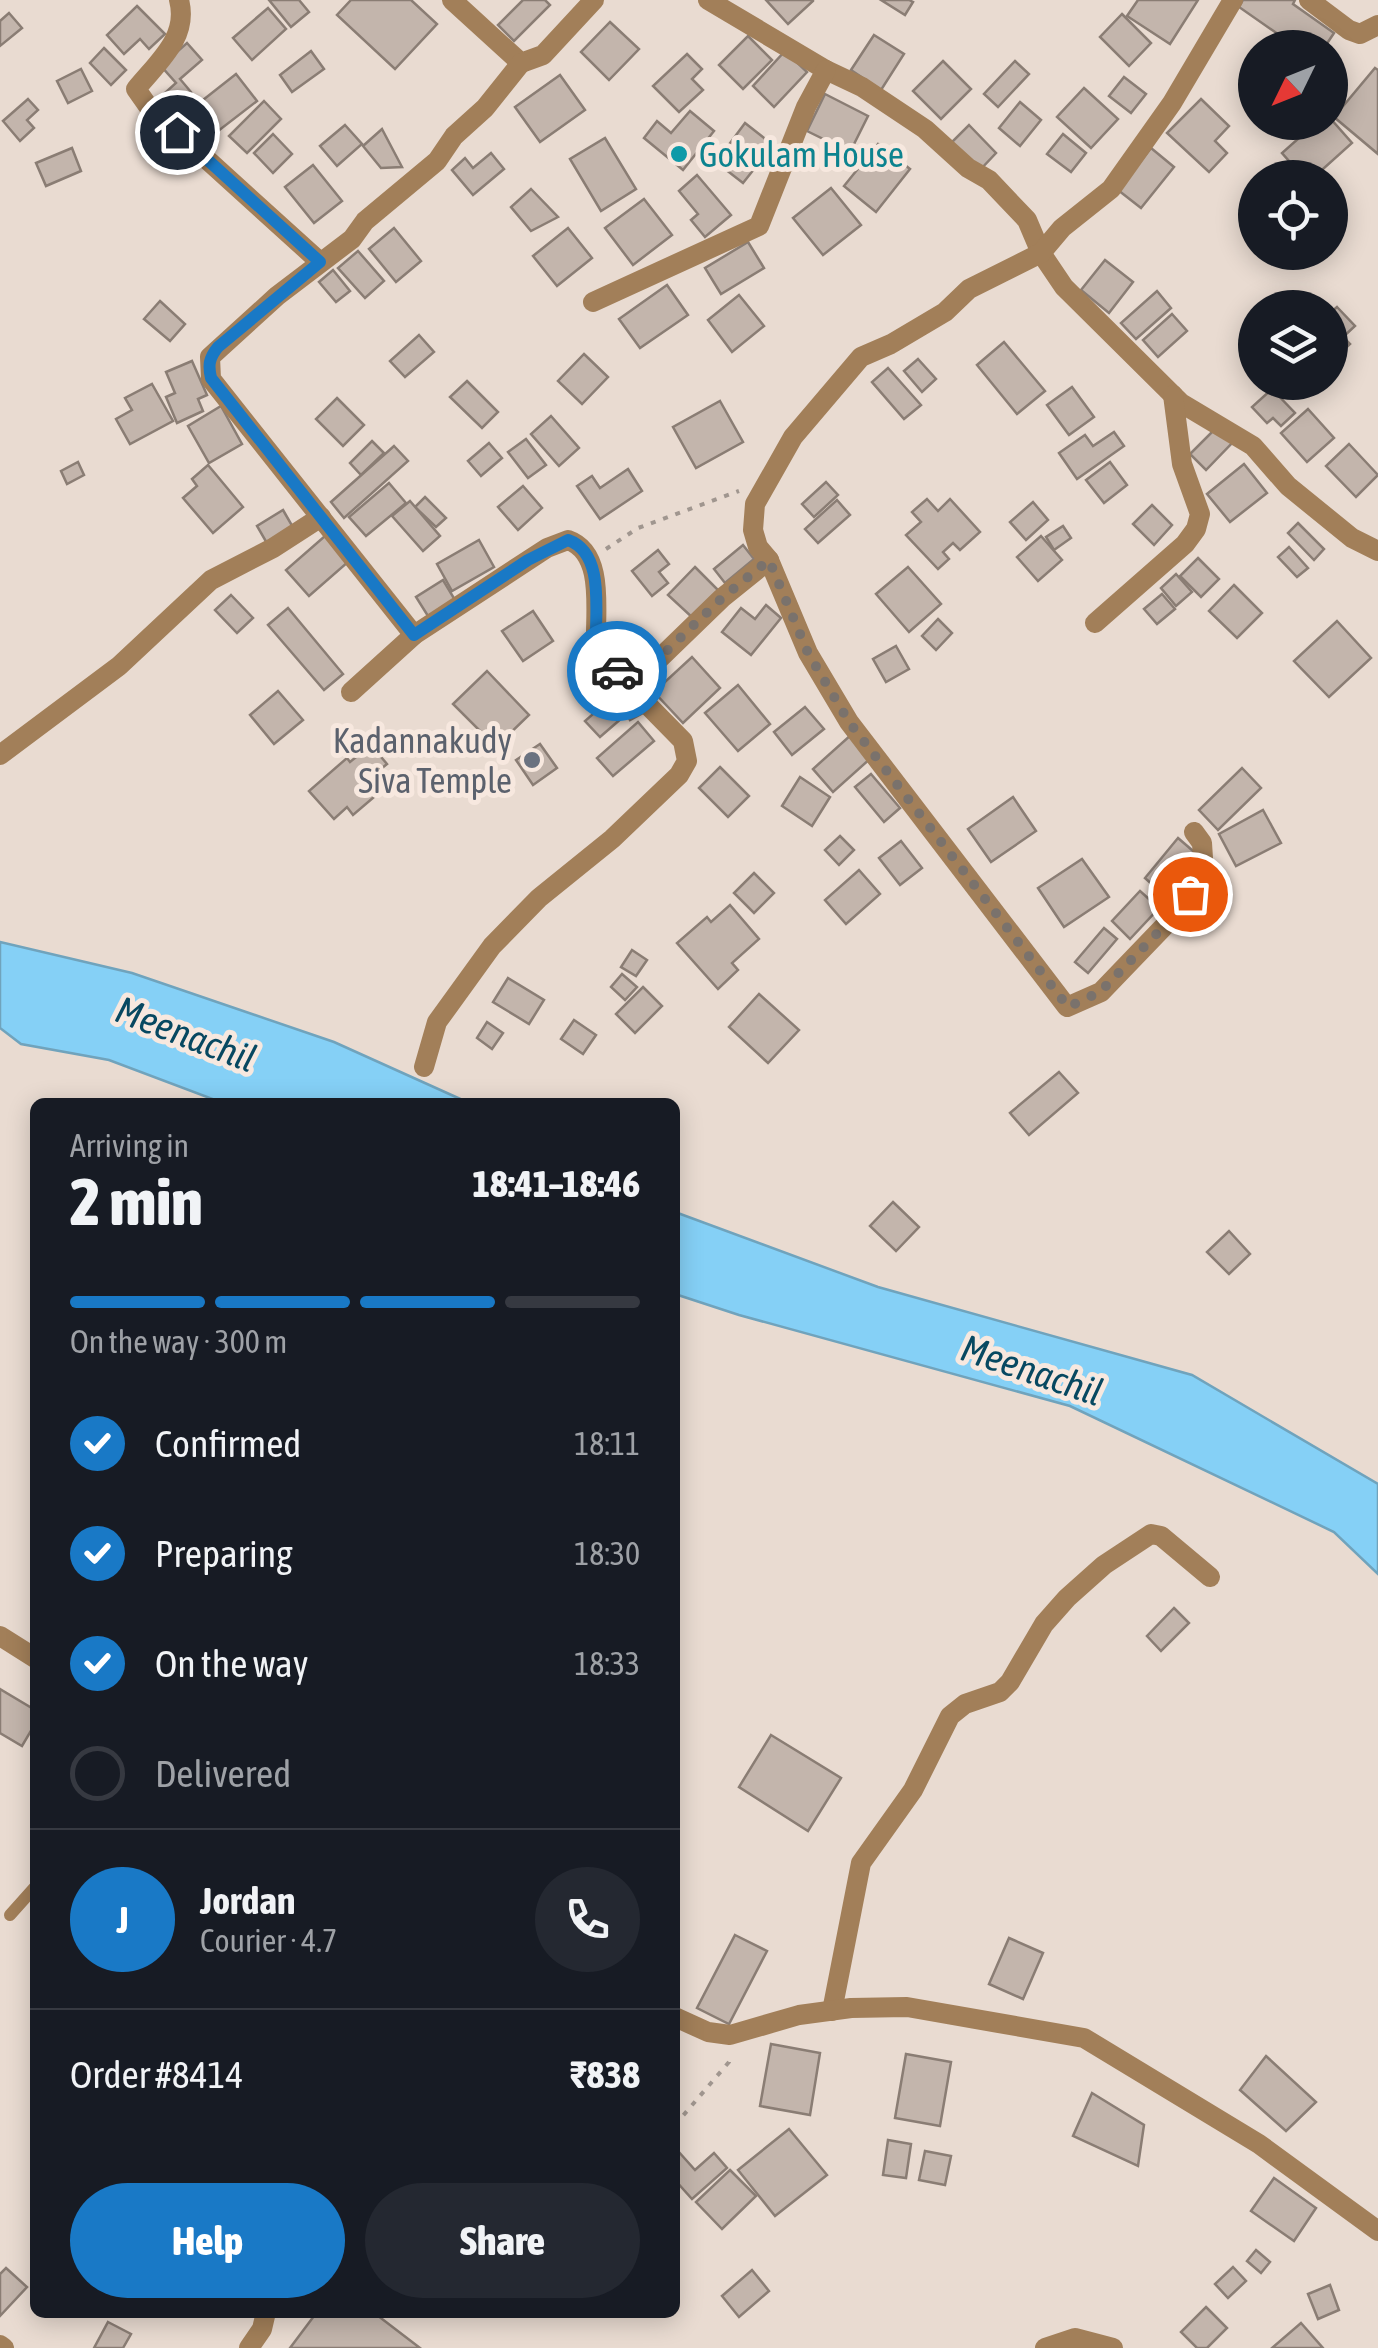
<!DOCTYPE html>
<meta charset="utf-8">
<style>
:root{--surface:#171b24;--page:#242831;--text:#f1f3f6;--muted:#9ea1a6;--line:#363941;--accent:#1979c6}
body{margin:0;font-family:"Asap Condensed",sans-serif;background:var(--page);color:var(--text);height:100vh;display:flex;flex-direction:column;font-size:38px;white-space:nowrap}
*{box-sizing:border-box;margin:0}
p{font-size:32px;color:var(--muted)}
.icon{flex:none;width:55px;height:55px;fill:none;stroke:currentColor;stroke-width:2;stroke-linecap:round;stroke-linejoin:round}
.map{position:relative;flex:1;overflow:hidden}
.drawer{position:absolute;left:30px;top:1098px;width:650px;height:1220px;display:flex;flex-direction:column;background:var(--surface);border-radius:15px;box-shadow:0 5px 25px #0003}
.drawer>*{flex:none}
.needle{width:65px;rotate:227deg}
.controls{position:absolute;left:1238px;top:30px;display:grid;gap:20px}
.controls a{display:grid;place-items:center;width:110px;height:110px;border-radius:50%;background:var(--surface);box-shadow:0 5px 25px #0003;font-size:50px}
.pin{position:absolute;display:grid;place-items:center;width:85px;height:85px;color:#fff;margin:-42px;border:5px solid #fff;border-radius:50%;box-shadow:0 2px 10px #0007}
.courier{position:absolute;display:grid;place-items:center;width:100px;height:100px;margin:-50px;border:8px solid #1979c6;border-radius:50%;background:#fff;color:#222;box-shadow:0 2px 12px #0007}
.overview em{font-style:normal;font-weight:800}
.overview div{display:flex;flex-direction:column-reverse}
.overview{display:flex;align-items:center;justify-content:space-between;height:170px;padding:0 40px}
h1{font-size:65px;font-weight:800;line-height:75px}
.bar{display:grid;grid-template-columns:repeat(4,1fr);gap:15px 10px;align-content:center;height:120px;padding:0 40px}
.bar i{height:12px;border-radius:8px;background:var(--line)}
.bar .active{background:var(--accent)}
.bar p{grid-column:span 4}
.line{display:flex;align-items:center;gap:25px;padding:0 40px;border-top:2px solid var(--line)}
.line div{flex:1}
.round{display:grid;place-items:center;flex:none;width:105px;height:105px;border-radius:52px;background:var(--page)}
ol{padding:0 40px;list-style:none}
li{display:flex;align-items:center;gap:30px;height:110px}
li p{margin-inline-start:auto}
li .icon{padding:10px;border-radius:50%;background:var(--accent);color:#fff;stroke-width:4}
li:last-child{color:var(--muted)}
li i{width:55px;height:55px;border:5px solid var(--line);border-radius:50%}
.action{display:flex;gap:20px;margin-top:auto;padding:20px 40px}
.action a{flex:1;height:115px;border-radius:60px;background:var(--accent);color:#fff;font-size:40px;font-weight:800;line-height:115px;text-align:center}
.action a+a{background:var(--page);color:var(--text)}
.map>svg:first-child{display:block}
.water{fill:#85d0f6;stroke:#70a3bc;stroke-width:2.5}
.building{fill:#c3b5ac;stroke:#8a7d74;stroke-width:2.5}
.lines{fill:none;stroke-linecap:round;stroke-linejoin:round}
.path{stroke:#a0968f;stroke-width:4;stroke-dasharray:5 8;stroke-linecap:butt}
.service{stroke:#a27f59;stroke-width:12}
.minor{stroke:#a27f59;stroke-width:20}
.done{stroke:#7a726c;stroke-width:10;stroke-dasharray:0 18}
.route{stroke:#1979c6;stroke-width:12}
.culture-dot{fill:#0f9aa8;stroke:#f7e8df;stroke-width:4}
.worship-dot{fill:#6b7280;stroke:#f7e8df;stroke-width:4}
.labels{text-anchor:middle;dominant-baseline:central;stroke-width:10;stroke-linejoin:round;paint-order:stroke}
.culture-label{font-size:35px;fill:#0d838f;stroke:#f7e8df;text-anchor:start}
.worship-label{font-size:35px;fill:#5b616d;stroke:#f7e8df;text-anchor:end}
.water-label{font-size:38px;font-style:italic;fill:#074861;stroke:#f7e8df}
</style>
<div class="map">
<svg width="1378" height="2348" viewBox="0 0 1378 2348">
<rect width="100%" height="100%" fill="#e9dbd1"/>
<!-- water -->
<g class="water">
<path d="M0,942L132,973L334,1042L467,1102L215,1100L109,1060L21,1044L0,1028Z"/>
<path d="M675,1212L878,1287L1192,1375L1378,1484V1574L1334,1532L1070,1406L739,1315L675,1294Z"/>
</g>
<!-- building -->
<g class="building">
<path d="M269,0H299L309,12L291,27Z"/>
<path d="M351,0H411L437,24L395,69L337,15Z"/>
<path d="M523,0H545L550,5L514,41L498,25Z"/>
<path d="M766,0H813V1L788,24Z"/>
<path d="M881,0H909L913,2L905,15Z"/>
<path d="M1138,0H1198L1170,44L1127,16Z"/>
<path d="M1243,0H1295L1293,4L1334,33L1324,48H1298L1239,7Z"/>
<path d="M137,6L165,34L149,49L140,39L124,54L107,35Z"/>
<path d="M268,8L286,29L252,60L233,38Z"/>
<path d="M9,13L22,28L0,46V21Z"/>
<path d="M1122,14L1151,43L1129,66L1100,37Z"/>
<path d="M610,22L639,49L609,80L581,52Z"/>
<path d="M874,35L904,54L881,90L851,70Z"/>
<path d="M748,36L772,60L743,89L719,65Z"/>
<path d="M187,43L202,60L180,79L191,92L167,113L156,101L176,83L161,66Z"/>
<path d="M104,48L126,70L111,85L90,63Z"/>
<path d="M311,51L324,69L292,92L280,75Z"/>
<path d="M785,51L807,72L774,107L753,86Z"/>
<path d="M687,54L702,69L692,79L703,90L679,112L653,86Z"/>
<path d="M943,61L971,89L941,119L913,91Z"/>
<path d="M1015,61L1029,74L998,107L984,94Z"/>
<path d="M1375,68L1378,70V154L1334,117Z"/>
<path d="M81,69L92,91L68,103L57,81Z"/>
<path d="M236,74L257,101L209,138L189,111Z"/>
<path d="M560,75L585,110L540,142L515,107Z"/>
<path d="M1124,77L1146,94L1131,113L1109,96Z"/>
<path d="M1084,88L1118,119L1091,148L1057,117Z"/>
<path d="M825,94L868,116L850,152L807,131Z"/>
<path d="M28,99L38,110L27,120L34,128L20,141L3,121Z"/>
<path d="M1201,99L1229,126L1215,141L1227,153L1209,172L1167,133Z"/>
<path d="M264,101L281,119L247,153L229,136Z"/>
<path d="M1020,102L1041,120L1020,146L999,128Z"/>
<path d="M690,111L714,131L683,170L644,138L657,121L671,133Z"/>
<path d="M1330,118L1352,143L1313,178H1304L1282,153L1317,122H1330Z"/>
<path d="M745,123L773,145L743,183L716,162Z"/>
<path d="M345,125L362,144L337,166L320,146Z"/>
<path d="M969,125L996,153L979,171L951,143Z"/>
<path d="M382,129L402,167L381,168L363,146Z"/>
<path d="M273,134L292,154L273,173L254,153Z"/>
<path d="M1063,134L1086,153L1071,172L1047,154Z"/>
<path d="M605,138L636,189L601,211L570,159Z"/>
<path d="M878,144L910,169L876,212L844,186Z"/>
<path d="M72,148L81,171L46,186L36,163Z"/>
<path d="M1151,148L1174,167L1141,208L1118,190Z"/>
<path d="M491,153L504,169L473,195L452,170L465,158L473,168Z"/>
<path d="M313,165L342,201L314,223L285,187Z"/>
<path d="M697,175L731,215L705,237L691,220L698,214L679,191Z"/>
<path d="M831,188L861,225L823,255L793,218Z"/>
<path d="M531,189L558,217L531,231L511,207Z"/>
<path d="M644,199L672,235L633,265L605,228Z"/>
<path d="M394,228L421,261L396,282L369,249Z"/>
<path d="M568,228L592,258L557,286L533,256Z"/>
<path d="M748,242L764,268L721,294L705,268Z"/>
<path d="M358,251L384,281L365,298L338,268Z"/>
<path d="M1105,260L1133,282L1109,313L1081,290Z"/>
<path d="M333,270L350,291L336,302L319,282Z"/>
<path d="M667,285L688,315L640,348L619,319Z"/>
<path d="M1157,291L1171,308L1136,339L1121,323Z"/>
<path d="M739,295L764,326L732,352L708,320Z"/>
<path d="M160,301L185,324L170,341L144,319Z"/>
<path d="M1337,307L1355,326L1343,337L1350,344L1330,363V313Z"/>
<path d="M1172,314L1187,331L1158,357L1143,340Z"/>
<path d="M419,335L434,352L405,377L390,361Z"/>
<path d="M1004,342L1045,391L1017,414L977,365Z"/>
<path d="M584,354L608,377L582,404L558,381Z"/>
<path d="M918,359L936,379L922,392L904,371Z"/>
<path d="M192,361L207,395L198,399L203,411L177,423L166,397L175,393L166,372Z"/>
<path d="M888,368L921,405L904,419L872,382Z"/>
<path d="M467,381L498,412L482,428L450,397Z"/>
<path d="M152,384L173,421L130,444L116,419L132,410L125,398Z"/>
<path d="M1072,387L1094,417L1069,435L1047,405Z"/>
<path d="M1272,389L1295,413L1281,426L1273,418L1267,423L1252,407Z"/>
<path d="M337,398L364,425L343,446L316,419Z"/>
<path d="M720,401L743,442L696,468L673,427Z"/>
<path d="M221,406L242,444L209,463L188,426Z"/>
<path d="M1308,409L1334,438L1307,462L1281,433Z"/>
<path d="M551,416L579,448L559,466L531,434Z"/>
<path d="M1217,427L1233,442L1206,470L1190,454Z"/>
<path d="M1114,432L1124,446L1077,479L1059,453L1085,435L1093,446Z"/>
<path d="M526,439L546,465L528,478L508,452Z"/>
<path d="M372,441L384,453L361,475L350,463Z"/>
<path d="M489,443L502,458L481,476L468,461Z"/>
<path d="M1349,444L1378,475L1356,497L1326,466Z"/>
<path d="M394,446L408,461L344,518L331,502Z"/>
<path d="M78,462L84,475L67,484L61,471Z"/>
<path d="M1110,462L1127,485L1104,503L1086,480Z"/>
<path d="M1244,464L1267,493L1230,522L1207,494Z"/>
<path d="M208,465L243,507L213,533L183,498L197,486L192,479Z"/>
<path d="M628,469L642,491L600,519L577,486L592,476L600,488Z"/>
<path d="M826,482L838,495L814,517L802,504Z"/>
<path d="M389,483L406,503L366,536L349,517Z"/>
<path d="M523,486L542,508L518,530L498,507Z"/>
<path d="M425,497L446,518L436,527L415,507Z"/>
<path d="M927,499L938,511L950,499L980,532L960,550L953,543L943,552L949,559L938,569L906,535L921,522L912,512Z"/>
<path d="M837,500L850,515L818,543L805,529Z"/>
<path d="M410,501L440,536L423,551L392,516Z"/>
<path d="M1033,502L1048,520L1026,540L1010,522Z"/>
<path d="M1152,505L1172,525L1154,545L1133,524Z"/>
<path d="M283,510L294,529L268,545L257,526Z"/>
<path d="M1298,523L1324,549L1314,560L1288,533Z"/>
<path d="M1063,526L1071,538L1054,550L1046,537Z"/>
<path d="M325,536L348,562L309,596L286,570Z"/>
<path d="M1041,536L1062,560L1038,581L1017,557Z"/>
<path d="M479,540L494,567L452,591L437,564Z"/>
<path d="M743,545L754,559L725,583L714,569Z"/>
<path d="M1289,547L1308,568L1297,577L1278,557Z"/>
<path d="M658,550L669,564L659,572L668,583L652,596L632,571Z"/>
<path d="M1198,558L1219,579L1201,597L1180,576Z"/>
<path d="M695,567L720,592L694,619L668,595Z"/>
<path d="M908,567L941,604L909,632L876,594Z"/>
<path d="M1176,574L1192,592L1176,606L1161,588Z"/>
<path d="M443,580L455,600L428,616L416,597Z"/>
<path d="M1234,585L1262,613L1237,638L1209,611Z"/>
<path d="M1162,594L1175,609L1157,624L1144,609Z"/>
<path d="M231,595L253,618L237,633L215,610Z"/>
<path d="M766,605L781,618L751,655L722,632L741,608L755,619Z"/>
<path d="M288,608L343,674L324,690L268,625Z"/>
<path d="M533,611L553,641L523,661L502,631Z"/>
<path d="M938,619L952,633L936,650L922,636Z"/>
<path d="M1337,621L1371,658L1329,697L1294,661Z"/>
<path d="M896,646L909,669L886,682L873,659Z"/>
<path d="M692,657L720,688L683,723L654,692Z"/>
<path d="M487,671L529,715L496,747L453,704Z"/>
<path d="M738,685L770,724L738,751L705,713Z"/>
<path d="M631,690L643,713L630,720L617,697Z"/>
<path d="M278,691L303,720L274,744L250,715Z"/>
<path d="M609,700L623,717L600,737L585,721Z"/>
<path d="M805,707L824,729L792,755L774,732Z"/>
<path d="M638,722L654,741L613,776L597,758Z"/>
<path d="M852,734L872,757L833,792L813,769Z"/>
<path d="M540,744L557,768L533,785L516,760Z"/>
<path d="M371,745L387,764L377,772L388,785L353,815L347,807L334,819L309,791L347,758L350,762Z"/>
<path d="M720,767L749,796L728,817L699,788Z"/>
<path d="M1242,768L1261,788L1218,830L1199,810Z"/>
<path d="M871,774L900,808L884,822L855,787Z"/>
<path d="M800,777L830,797L812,826L782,806Z"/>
<path d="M1013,797L1036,831L991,862L968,829Z"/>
<path d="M1263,810L1281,843L1236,866L1219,834Z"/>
<path d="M840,836L854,850L839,865L825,850Z"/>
<path d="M1178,838L1200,857L1166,897L1145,878Z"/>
<path d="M901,841L922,868L900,885L879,858Z"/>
<path d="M1082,859L1109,897L1064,927L1038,888Z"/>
<path d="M859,870L880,894L846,924L825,900Z"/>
<path d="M754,873L774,893L754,913L734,893Z"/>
<path d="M1140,891L1159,908L1130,939L1112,921Z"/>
<path d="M730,905L759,939L732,963L738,970L718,989L677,943L707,917L711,922Z"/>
<path d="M1104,928L1117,939L1088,973L1075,962Z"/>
<path d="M632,950L647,960L636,976L621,967Z"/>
<path d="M622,974L637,987L625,1000L611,987Z"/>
<path d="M508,978L544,1000L529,1024L493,1002Z"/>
<path d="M643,987L662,1006L635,1033L616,1014Z"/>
<path d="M759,994L799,1030L768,1063L729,1027Z"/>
<path d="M574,1020L596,1035L583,1054L561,1039Z"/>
<path d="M487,1022L503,1033L492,1049L477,1038Z"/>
<path d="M1059,1072L1078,1093L1029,1135L1010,1113Z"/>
<path d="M893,1202L919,1227L896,1251L870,1226Z"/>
<path d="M1229,1231L1250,1254L1229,1274L1207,1252Z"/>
<path d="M1174,1608L1189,1623L1161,1651L1147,1636Z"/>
<path d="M0,1689L35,1710V1724L22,1746L0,1733Z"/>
<path d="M771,1735L841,1778L808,1831L739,1787Z"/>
<path d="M735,1935L767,1951L729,2024L697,2008Z"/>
<path d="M1009,1938L1043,1953L1023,1999L989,1984Z"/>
<path d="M771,2044L820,2053L810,2115L760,2106Z"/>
<path d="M906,2054L951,2062L940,2126L895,2118Z"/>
<path d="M1266,2056L1316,2102L1286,2131L1240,2090Z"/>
<path d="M1092,2093L1144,2125L1138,2166L1073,2136Z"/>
<path d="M789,2129L827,2175L775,2216L738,2170Z"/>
<path d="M888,2140L911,2144L906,2178L883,2175Z"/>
<path d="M678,2151L695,2170L714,2153L727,2168L692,2199L675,2180V2154Z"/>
<path d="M925,2151L951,2156L945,2185L919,2180Z"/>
<path d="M730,2170L756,2196L722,2229L696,2202Z"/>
<path d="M1274,2178L1316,2208L1294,2241L1251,2211Z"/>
<path d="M1256,2250L1270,2262L1261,2273L1247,2261Z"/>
<path d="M1233,2267L1246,2281L1228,2298L1215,2284Z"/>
<path d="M6,2268L27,2287L0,2316V2274Z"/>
<path d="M752,2270L769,2291L739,2317L722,2296Z"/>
<path d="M1330,2285L1339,2310L1318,2319L1308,2294Z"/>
<path d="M1206,2307L1227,2328L1207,2348H1197L1181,2332Z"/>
<path d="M317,2312H373L420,2348H290Z"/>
<path d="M108,2322L131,2334L123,2348H94Z"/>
<path d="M1301,2323L1323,2348H1272Z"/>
</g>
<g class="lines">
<!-- path -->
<g class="path">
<path d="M606,549L638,528L739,491"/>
<path d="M675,2125L729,2062V2054"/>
</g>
<!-- service -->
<path class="service" d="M10,1915L35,1887"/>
<!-- minor -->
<g class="minor">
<path d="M179,0C189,37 158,62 136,89L148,106L320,262"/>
<path d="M452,0L521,63L543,55L594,0"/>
<path d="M708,0L826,70L862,87L925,129L968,168L989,180L1027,220L1041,253L1064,287L1181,403L1253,446L1288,486L1352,538L1378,551"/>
<path d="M1309,0L1349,30L1360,34L1378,25"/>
<path d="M593,302L759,226L806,107L826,70"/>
<path d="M1095,623L1185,544L1196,529L1200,514L1182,464L1173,395"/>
<path d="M414,635L211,379L210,357L277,296L352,239L365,221L437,161L454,136L485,108L521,63"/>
<path d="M630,687L722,598L769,560"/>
<path d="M351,692L414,635L547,548L568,540C605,553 595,611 596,643L630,687L683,741L687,761L679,775L612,839L539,898L492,946L437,1022L424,1067"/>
<path d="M0,755L119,666L211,580L273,548L321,517"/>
<path d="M1194,832L1202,843L1204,874L1175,915L1101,992L1067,1007L849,722L808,653L769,560L758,547L753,530L755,504L793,437L861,357L891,344L945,312L969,289L1041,253L1062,228L1111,189L1172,103L1233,0"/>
<path d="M0,1636L35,1658"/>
<path d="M832,2011L861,1863L913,1790L950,1716L965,1704L1000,1692L1010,1682L1044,1624L1067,1598L1104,1565L1151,1534L1161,1536L1210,1577"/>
<path d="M675,2017L708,2032L730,2035L799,2015L851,2008L907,2007L1084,2038L1259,2144L1378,2231"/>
<path d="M0,2345L4,2348"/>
<path d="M249,2348L262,2329L266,2312"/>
<path d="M1045,2348L1075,2338L1113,2348"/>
</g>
</g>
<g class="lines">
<!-- done -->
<path class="done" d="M617,671L630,686L722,598L769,560L808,653L849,722L1068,1007L1100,992L1175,915L1190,894"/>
<!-- route -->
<path class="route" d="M177,132L320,262L218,347C209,358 208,365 211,378L414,635L528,560L568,540C605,553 595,611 596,642L617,671"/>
</g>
<!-- markers -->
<circle class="culture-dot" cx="679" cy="154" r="10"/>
<circle class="worship-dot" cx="532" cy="760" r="10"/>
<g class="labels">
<!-- culture labels -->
<g class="culture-label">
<text x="699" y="154">Gokulam House</text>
</g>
<!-- worship labels -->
<g class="worship-label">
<text x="512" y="740">Kadannakudy<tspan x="512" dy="40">Siva Temple</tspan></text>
</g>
<!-- water labels -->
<g class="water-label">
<text transform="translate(186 1034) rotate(21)">Meenachil</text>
<text transform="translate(1032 1370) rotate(19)">Meenachil</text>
</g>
</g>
</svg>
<div class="controls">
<a><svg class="needle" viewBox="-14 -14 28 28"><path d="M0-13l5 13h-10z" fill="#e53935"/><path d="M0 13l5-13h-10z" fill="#9ea1a6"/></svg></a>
<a><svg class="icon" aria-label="locate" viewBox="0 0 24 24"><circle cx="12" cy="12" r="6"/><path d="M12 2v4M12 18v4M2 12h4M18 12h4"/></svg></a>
<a><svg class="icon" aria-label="layers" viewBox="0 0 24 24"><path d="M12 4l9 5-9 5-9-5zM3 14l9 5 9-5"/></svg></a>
</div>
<div class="pin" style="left:1190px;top:894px;background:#ea580c"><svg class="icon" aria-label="bag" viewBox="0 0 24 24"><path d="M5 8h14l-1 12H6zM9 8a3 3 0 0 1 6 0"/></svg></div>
<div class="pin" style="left:177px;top:132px;background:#1f2937"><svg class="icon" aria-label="home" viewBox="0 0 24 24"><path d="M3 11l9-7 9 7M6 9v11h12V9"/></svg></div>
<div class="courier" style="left:617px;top:671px"><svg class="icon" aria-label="car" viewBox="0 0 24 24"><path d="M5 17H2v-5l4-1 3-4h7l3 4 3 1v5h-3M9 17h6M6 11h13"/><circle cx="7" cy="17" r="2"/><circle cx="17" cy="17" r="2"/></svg></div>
<section class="drawer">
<div class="overview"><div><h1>2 min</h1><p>Arriving in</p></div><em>18:41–18:46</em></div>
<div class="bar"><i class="active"></i><i class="active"></i><i class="active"></i><i></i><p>On the way · 300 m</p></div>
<ol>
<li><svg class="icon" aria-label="check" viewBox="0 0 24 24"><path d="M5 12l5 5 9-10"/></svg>Confirmed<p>18:11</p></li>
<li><svg class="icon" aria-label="check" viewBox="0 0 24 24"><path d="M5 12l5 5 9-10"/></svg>Preparing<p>18:30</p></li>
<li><svg class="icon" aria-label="check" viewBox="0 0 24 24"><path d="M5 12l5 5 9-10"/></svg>On the way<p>18:33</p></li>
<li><i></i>Delivered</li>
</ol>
<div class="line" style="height:180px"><b class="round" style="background:var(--accent);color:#fff">J</b><div><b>Jordan</b><p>Courier · 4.7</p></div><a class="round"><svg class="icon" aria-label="phone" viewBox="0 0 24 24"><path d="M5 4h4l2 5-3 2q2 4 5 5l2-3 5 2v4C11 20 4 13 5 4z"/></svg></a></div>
<div class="line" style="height:130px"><div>Order #8414</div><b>₹838</b></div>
<div class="action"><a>Help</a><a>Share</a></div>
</section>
</div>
